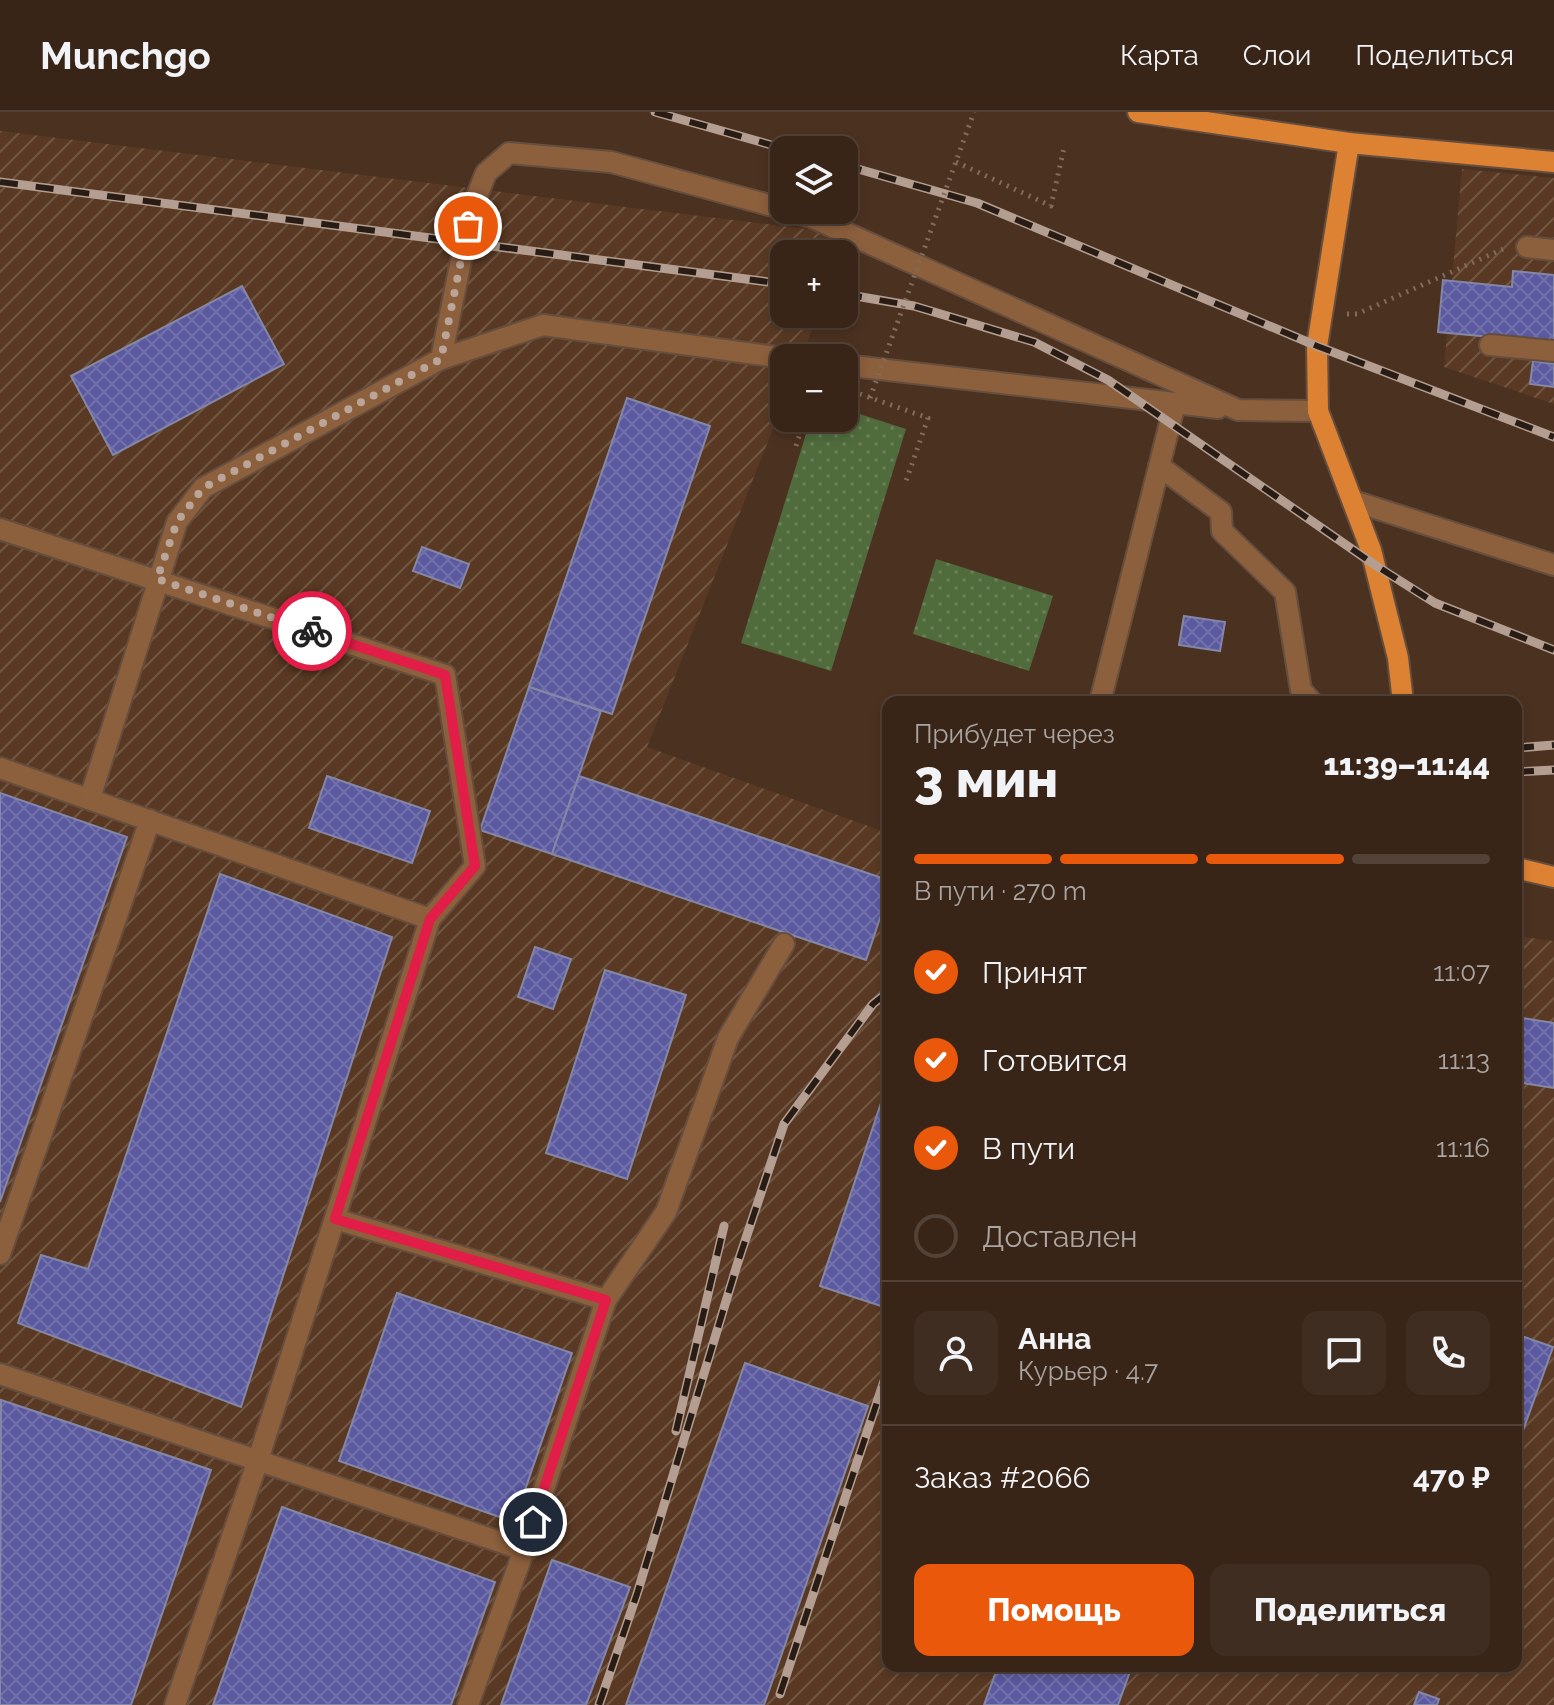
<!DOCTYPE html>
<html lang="ru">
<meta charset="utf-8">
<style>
:root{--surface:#382518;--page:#3f2d21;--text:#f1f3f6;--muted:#aba5a2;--line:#524237;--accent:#ea580c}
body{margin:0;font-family:Raleway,sans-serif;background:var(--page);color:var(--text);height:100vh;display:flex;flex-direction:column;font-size:30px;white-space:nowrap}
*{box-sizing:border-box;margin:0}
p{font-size:26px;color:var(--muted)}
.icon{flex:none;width:44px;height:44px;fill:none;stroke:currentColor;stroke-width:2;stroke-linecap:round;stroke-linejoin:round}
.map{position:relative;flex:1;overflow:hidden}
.details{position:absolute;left:882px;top:584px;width:640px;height:976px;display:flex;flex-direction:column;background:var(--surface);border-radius:16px;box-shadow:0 4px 12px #0003,0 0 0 2px var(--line)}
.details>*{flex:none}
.controls{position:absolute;left:770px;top:24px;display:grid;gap:16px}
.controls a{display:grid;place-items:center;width:88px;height:88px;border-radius:16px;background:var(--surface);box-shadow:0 4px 12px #0003,0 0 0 2px var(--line);font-size:40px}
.pin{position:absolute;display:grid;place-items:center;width:68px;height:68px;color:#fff;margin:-34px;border:4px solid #fff;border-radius:50%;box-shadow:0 2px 8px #0007}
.courier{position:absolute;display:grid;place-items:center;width:80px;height:80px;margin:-40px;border:6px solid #e11d48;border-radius:50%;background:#fff;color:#222;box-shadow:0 2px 10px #0007}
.headline em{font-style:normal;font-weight:800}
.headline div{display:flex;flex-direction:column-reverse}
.headline{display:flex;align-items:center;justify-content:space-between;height:136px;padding:0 32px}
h1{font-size:52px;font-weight:800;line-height:60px}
.bar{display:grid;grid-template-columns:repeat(4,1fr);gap:12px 8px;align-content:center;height:96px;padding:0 32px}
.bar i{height:10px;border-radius:6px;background:var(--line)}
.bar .active{background:var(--accent)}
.bar p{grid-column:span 4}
.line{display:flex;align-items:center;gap:20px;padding:0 32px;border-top:2px solid var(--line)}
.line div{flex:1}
.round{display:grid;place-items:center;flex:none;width:84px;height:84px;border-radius:16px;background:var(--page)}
ol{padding:0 32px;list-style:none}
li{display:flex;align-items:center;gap:24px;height:88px}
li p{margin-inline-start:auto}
li .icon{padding:8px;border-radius:50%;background:var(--accent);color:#fff;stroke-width:4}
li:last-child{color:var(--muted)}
li i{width:44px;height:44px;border:4px solid var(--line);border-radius:50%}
.action{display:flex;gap:16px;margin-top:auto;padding:16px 32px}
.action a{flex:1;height:92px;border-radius:16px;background:var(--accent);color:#fff;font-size:32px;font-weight:800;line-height:92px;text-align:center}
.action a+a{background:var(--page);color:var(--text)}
header{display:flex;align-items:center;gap:48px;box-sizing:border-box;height:112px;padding:0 40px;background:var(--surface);border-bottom:2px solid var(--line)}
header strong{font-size:38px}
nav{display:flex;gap:44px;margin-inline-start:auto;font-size:28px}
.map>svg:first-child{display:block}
.industrial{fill:url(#industrial-furrows)}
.grass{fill:url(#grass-dots)}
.building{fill:url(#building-cross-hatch);stroke:#8587a6;stroke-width:2}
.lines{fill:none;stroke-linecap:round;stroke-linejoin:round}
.minor-casing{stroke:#664e3e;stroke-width:24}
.major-casing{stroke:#664e3e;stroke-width:24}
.path{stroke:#826b5c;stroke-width:5;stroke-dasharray:2 6;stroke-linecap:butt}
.minor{stroke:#8c5f3d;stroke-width:20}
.major{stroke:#dd8232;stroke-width:20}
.rail-casing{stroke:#b39e91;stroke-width:9}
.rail{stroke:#281c15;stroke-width:6;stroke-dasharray:18;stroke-linecap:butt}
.path-bridge{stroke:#826b5c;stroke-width:5;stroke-dasharray:2 6;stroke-linecap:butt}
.done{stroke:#baa598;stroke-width:8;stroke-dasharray:0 14.4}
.route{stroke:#e11d48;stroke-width:10}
</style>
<header>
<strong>Munchgo</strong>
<nav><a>Карта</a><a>Слои</a><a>Поделиться</a></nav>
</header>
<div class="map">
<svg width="1554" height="1593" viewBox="0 0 1554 1593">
<defs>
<pattern id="industrial-furrows" width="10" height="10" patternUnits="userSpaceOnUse" patternTransform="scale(2)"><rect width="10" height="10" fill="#593923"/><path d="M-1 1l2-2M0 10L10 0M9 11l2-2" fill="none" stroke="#715642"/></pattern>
<pattern id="grass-dots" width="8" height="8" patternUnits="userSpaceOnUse" patternTransform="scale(2)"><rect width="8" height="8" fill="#506c3d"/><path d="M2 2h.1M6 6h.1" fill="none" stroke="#6a8158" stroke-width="1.8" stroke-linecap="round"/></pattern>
<pattern id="building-cross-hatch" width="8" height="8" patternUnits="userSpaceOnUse" patternTransform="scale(2)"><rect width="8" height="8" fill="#5b599f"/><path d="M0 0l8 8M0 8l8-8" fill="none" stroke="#7371ac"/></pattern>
</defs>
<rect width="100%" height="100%" fill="#4b3120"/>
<!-- industrial -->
<g class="industrial">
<path d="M0,19L824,119L831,142H784V202H818L801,246H784V289L647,635L888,721V1554H1516V824L1554,829V1593H0Z"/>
<path d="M1462,57L1554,66V292L1444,255Z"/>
</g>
<!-- grass -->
<g class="grass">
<path d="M844,297L906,317L831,559L741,531L811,306H844Z"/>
<path d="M936,447L1053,484L1029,559L913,522Z"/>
</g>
<!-- building -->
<g class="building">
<path d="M1513,159L1554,163V231L1438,220L1443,168L1512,175Z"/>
<path d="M242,174L284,252L113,343L71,264Z"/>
<path d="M1533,249L1554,252V275L1530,272Z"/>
<path d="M627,286L710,314L612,602L529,575Z"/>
<path d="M422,435L469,452L460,476L413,459Z"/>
<path d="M1184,504L1225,510L1220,539L1179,533Z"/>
<path d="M529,575L601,599L552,742L480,718Z"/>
<path d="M327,664L430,699L412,751L309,716Z"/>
<path d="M579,664L888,768V782L866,848L552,742Z"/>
<path d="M0,681L127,725L0,1090Z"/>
<path d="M220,762L392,825L241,1295L18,1211L41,1143L88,1157Z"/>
<path d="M535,835L571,847L553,897L518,885Z"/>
<path d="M605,858L686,883L627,1067L546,1041Z"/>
<path d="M1516,905L1554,911V976L1516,970Z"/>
<path d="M888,970V1192L887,1196L820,1174Z"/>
<path d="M397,1181L572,1241L514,1410L339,1349Z"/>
<path d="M1516,1222L1553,1235L1516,1338Z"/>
<path d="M745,1251L868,1294L764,1593H626Z"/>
<path d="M1,1288L211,1358L131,1593H0Z"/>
<path d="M282,1395L495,1470L451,1593H213Z"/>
<path d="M552,1448L630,1475L586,1593H501Z"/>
<path d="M998,1554H1132L1118,1593H984Z"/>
<path d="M1419,1580L1439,1587L1437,1593H1414Z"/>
</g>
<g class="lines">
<defs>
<g id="minor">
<path d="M787,98L811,105L1238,298L1318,299"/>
<path d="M1527,135L1554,138"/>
<path d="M1490,233L1554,239"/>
<path d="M441,247L543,213L784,246"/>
<path d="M844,253L1218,296"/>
<path d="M1159,354L1221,400L1222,419L1285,480L1301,578L1312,590"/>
<path d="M1353,389L1554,453"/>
<path d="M0,417L445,563L475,754L430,807L0,656"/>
<path d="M1100,590L1175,291"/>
<path d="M90,686L177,410L203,376L441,247L471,99L486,61L509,41L611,50L784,97"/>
<path d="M335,1107L606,1188L666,1100L728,926L784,832"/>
<path d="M0,1142L150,708"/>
<path d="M0,1262L524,1438"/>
<path d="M175,1593L258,1348L430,807"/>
<path d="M468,1593L524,1438L606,1188"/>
</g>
<g id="major">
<path d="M1138,0L1349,31L1554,50"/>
<path d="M1349,31L1317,234L1318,299L1371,438L1398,546L1403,590"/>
<path d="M1516,756L1554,765"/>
</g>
</defs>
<!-- minor casing -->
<use href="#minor" class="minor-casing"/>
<!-- major casing -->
<use href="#major" class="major-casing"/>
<!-- path -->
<g class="path">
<path d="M956,50L1051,94L1064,36"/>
<path d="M1347,202H1357L1503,137"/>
<path d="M860,282L928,306L906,369"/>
<path d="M796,334L805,306"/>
</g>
<!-- minor -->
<use href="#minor" class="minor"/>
<!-- major -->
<use href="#major" class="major"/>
<defs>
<g id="rail">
<path d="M655,0L789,38"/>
<path d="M844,53L977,91L1317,234L1554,325"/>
<path d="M0,70L784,172"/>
<path d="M844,182L914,194L1034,230L1108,268L1375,453L1435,491L1554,538"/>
<path d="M1516,636L1554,633"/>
<path d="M1516,660L1554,658"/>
<path d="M676,1319L724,1114"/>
<path d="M780,1582L888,1257"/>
<path d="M599,1593L637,1482L737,1153L784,1012L873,892L888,880"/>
</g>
</defs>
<!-- rail casing -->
<use href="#rail" class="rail-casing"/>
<!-- rail -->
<use href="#rail" class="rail"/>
<!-- path-bridge -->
<path class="path-bridge" d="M870,286L974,0"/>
</g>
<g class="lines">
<!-- done -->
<path class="done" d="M312,519L157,467L177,410L203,376L441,247L468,114"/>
<!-- route -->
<path class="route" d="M312,519L445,563L475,754L430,807L335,1107L606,1188L533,1410"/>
</g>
</svg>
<div class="controls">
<a><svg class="icon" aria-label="layers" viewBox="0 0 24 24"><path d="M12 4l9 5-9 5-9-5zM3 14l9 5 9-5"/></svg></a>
<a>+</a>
<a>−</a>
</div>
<div class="pin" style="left:468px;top:114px;background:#ea580c"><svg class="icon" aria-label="bag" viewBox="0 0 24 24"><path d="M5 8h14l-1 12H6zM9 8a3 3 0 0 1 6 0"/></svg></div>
<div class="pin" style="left:533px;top:1410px;background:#1f2937"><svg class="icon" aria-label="home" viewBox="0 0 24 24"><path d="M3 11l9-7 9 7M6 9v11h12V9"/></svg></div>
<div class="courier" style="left:312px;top:519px"><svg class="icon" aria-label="bike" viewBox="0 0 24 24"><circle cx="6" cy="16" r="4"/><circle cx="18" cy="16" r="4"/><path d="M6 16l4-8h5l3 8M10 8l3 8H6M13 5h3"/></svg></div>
<section class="details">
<div class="headline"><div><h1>3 мин</h1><p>Прибудет через</p></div><em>11:39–11:44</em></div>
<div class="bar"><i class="active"></i><i class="active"></i><i class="active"></i><i></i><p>В пути · 270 m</p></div>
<ol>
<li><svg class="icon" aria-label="check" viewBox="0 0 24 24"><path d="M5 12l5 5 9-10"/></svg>Принят<p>11:07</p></li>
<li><svg class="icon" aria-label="check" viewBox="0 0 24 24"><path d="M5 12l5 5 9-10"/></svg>Готовится<p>11:13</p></li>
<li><svg class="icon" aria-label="check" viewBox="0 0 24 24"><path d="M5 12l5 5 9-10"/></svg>В пути<p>11:16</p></li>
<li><i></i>Доставлен</li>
</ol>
<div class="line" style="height:144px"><a class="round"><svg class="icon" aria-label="person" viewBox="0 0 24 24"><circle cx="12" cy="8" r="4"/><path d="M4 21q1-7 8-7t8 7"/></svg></a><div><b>Анна</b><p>Курьер · 4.7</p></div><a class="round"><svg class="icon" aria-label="chat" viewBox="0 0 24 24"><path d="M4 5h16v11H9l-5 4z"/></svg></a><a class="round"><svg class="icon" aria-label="phone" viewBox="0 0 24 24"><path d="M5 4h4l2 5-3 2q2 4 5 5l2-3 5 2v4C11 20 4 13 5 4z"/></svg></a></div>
<div class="line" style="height:104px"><div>Заказ #2066</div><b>470 ₽</b></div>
<div class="action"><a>Помощь</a><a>Поделиться</a></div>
</section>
</div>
